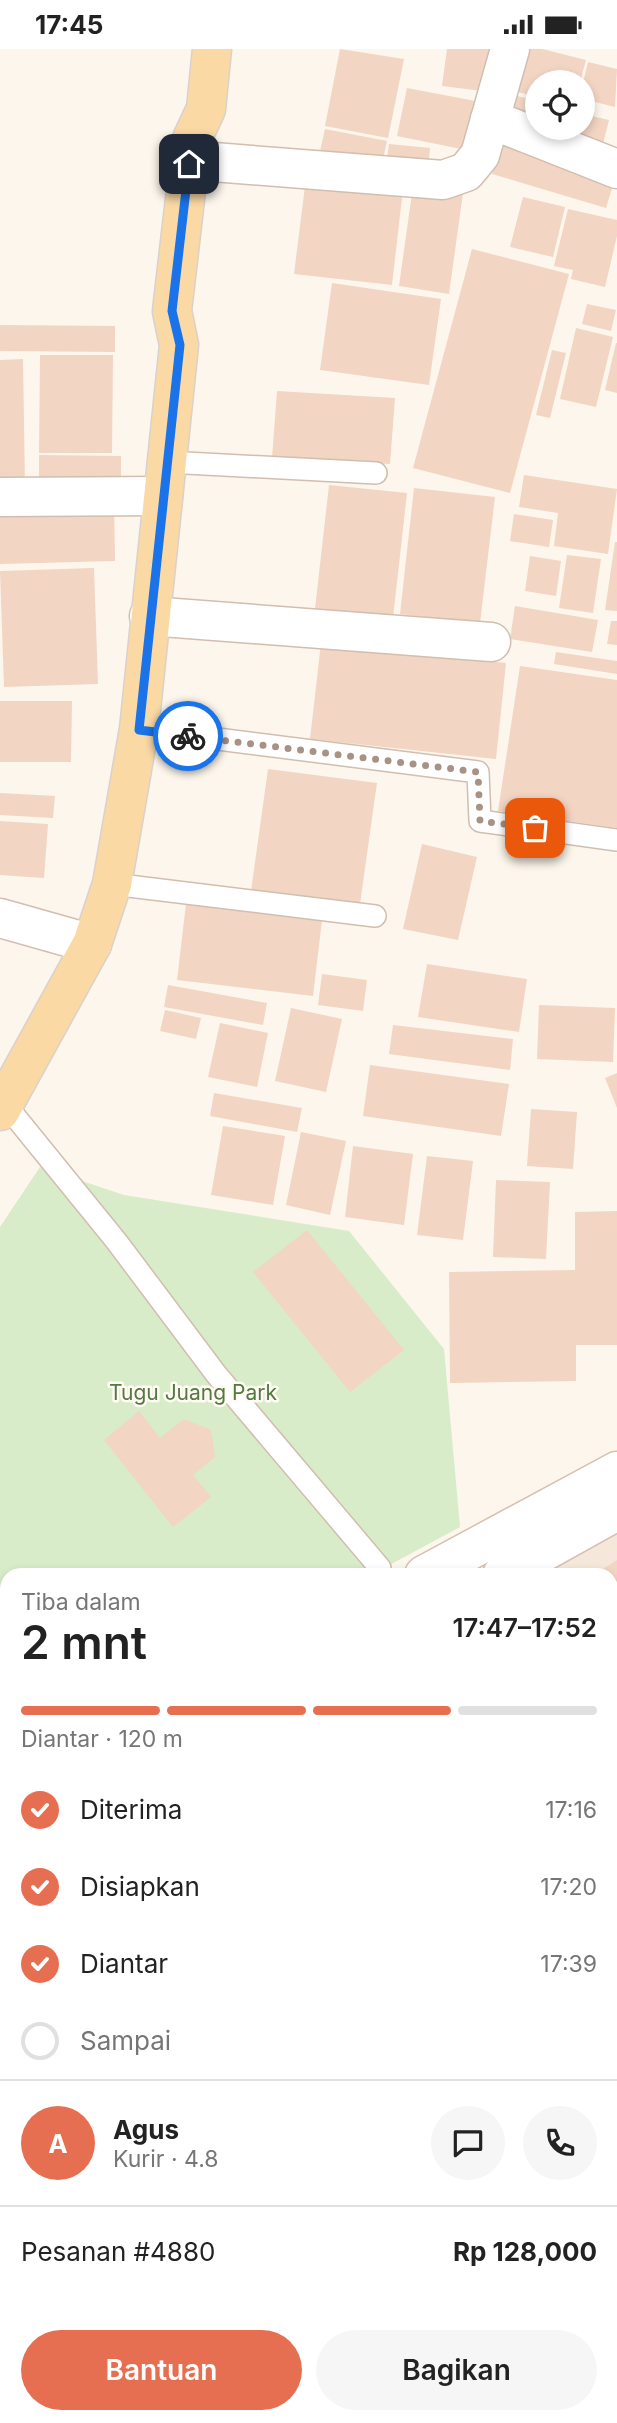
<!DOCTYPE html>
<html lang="id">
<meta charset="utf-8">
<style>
:root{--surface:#fff;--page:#f6f6f6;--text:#222;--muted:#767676;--line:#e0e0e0;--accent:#e76f51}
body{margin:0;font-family:Inter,sans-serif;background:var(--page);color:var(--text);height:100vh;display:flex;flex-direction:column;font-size:26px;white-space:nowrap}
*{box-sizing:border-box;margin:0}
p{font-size:23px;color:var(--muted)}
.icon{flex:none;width:38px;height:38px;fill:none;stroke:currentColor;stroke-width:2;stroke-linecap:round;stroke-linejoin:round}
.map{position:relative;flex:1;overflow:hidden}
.sheet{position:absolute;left:0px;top:1519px;width:618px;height:856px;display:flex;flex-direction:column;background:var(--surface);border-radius:21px 21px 0 0;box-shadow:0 4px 10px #0003}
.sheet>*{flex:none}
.tools{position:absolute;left:525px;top:21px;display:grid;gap:14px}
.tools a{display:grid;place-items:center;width:70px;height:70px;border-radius:50%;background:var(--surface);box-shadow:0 4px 10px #0003;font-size:35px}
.pin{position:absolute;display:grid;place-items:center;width:60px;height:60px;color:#fff;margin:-30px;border-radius:14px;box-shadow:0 4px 10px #0006}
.courier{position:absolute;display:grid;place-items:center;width:70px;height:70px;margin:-35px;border:5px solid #1a73e8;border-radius:50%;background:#fff;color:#222;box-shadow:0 2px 9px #0007}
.headline em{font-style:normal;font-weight:600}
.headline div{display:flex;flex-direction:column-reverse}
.headline{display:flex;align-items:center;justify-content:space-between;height:119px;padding:0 21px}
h1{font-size:46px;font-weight:600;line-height:52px}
.bar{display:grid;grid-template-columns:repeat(4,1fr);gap:10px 7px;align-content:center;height:84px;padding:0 21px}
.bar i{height:9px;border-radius:5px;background:var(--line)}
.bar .on{background:var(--accent)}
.bar p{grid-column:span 4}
.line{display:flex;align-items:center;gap:18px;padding:0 21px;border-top:2px solid var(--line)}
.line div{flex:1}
.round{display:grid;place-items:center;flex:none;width:74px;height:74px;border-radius:37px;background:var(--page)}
ol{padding:0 21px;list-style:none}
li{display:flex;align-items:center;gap:21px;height:77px}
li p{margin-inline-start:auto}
li .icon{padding:7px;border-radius:50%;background:var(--accent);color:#fff;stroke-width:4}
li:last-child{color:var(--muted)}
li i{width:38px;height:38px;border:4px solid var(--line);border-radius:50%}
.button{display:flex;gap:14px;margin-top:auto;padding:14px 21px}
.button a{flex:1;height:80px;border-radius:42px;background:var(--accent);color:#fff;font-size:28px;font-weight:600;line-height:80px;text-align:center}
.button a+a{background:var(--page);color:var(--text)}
.status{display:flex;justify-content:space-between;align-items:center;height:49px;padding:0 35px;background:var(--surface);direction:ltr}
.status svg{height:19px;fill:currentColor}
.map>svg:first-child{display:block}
.residential{fill:#f5e8da}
.green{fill:#d8ecc9}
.building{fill:#f3d5c3}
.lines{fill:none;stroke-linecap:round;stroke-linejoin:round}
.lane-casing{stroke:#d1beb0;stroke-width:24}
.street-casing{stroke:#d1beb0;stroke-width:41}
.secondary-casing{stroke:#d6c0b0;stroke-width:41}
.primary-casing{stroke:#dad1cd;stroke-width:41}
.lane{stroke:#fff;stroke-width:21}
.street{stroke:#fff;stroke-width:38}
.secondary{stroke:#fff;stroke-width:38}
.primary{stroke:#fbd9a5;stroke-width:38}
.done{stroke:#a89285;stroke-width:7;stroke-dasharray:0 12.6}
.route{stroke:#1a73e8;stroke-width:9}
.labels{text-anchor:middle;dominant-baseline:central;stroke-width:5;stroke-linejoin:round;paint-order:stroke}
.park-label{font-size:21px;fill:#537a41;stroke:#fffaf3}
</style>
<div class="status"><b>17:45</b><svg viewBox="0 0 49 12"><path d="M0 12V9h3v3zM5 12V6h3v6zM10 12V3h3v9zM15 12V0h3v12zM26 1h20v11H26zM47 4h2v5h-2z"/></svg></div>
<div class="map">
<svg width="617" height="2374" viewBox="0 0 617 2374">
<rect width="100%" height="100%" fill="#fdf6ec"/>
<!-- residential -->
<path class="residential" d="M617,1462V2374H0V1802L7,1798V2368H611V1526H502Z"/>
<!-- green -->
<path class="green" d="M40,1118L124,1146L349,1182L444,1300L460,1478L371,1526H7V1723L0,1726V1178Z"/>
<!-- building -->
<g class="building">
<path d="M340,0L404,10L388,89L325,77Z"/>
<path d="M447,0H489L482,42L442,37Z"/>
<path d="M525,0H542L586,11L580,33H537V48L514,42Z"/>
<path d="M588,13L617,20L615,58L583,50V34Z"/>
<path d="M407,39L486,54L476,103L397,87Z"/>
<path d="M510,45L537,52V78L503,70Z"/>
<path d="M583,65L609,71L603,95L552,79H583Z"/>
<path d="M325,80L387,92L381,119L319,107Z"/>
<path d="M503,88L617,123L606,159L492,125Z"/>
<path d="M389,95L430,99L428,122L386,118Z"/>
<path d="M306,129L403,140L392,236L294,225Z"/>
<path d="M413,137L463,144L449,245L399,237Z"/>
<path d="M523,148L565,158L553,208L510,198Z"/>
<path d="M568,160L617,171V187L605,238L571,230L573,221L554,217Z"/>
<path d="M472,200L569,225L510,444L413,419Z"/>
<path d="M332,234L441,250L429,336L320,321Z"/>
<path d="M587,255L616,261L611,282L582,275Z"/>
<path d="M0,276L115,277V303L0,302Z"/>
<path d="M576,279L613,288L596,358L560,350Z"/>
<path d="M616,294H617V344L605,341Z"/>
<path d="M552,301L566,304L550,369L536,366Z"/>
<path d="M40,306H113L112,404H39Z"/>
<path d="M23,310L25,438H0V311Z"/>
<path d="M277,342L395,349L390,415L272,409Z"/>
<path d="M39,406L121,407V439H39Z"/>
<path d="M524,426L617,440L608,505L554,497L558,464L519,458Z"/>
<path d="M329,436L407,444L393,569L315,560Z"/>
<path d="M414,439L495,448L480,574L400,565Z"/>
<path d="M114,450L115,512L0,515V452Z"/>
<path d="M514,465L553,471L549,498L510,492Z"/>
<path d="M615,493H617V562L605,561Z"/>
<path d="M567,506L601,510L593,564L559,559Z"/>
<path d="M530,507L561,512L556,547L525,542Z"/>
<path d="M94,519L98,635L4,638L0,522Z"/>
<path d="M515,557L598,571L592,603L510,590Z"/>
<path d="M611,572H617V596L607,595Z"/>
<path d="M321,594L506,614L496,710L310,690Z"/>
<path d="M556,603L617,612V625L554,615Z"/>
<path d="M520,617L617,631V779L498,762Z"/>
<path d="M0,652H72L71,713H0Z"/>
<path d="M268,720L377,734L360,855L251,842Z"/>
<path d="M0,744L55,747L53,769L0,766Z"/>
<path d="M0,772L48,775L44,829L0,826Z"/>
<path d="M422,795L477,808L458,891L403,880Z"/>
<path d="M186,855L322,871L313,947L177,931Z"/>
<path d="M427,915L527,930L519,983L418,968Z"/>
<path d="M322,925L367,931L363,962L318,956Z"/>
<path d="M168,936L267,954L263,976L164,958Z"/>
<path d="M539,956L615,959L613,1013L537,1010Z"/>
<path d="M291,959L342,970L326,1043L275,1032Z"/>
<path d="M165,961L201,969L196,990L160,982Z"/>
<path d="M220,974L268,984L257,1038L208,1028Z"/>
<path d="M393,976L513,990L510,1021L389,1005Z"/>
<path d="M370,1016L509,1035L501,1087L363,1067Z"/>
<path d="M617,1024V1059L605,1029Z"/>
<path d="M214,1044L302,1059L297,1083L210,1067Z"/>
<path d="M531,1060L577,1063L573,1120L527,1117Z"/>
<path d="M223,1077L285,1087L273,1156L211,1146Z"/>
<path d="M301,1083L346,1092L330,1166L286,1156Z"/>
<path d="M353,1097L413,1105L404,1176L345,1168Z"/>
<path d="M427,1107L473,1112L463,1191L417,1186Z"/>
<path d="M496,1131L550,1133L546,1210L493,1208Z"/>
<path d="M617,1162V1296H576V1332L450,1334L449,1223L575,1221V1163Z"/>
<path d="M307,1181L404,1301L350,1343L253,1223Z"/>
<path d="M139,1362L160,1389L184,1370L211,1381L215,1408L193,1426L211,1448L173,1478L104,1391Z"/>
<path d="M617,1511V1673L611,1677V1526H593Z"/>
<path d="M611,1778L617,1786V1838L611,1843Z"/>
<path d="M617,1846V1885L611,1889V1850Z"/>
<path d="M611,1892L617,1901V1913L611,1917Z"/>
<path d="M611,2050L617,2058V2086L611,2091Z"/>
<path d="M7,2121V2243H0V2122Z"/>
<path d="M615,2225L617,2226V2281L611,2280Z"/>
<rect x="50" y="2368" width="24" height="6"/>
<path d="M139,2368H163V2374H140Z"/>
<path d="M303,2368H381V2369L355,2374H305Z"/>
<rect x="447" y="2368" width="49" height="6"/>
<rect x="501" y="2368" width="62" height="6"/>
</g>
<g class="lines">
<defs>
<g id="lane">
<path d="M167,413L376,424"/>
<path d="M139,680L478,723L480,772L617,791"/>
<path d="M112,835L375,867"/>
<path d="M5,1055L117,1193L216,1325L380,1519"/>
</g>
<g id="street">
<path d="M490,70L617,120"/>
<path d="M213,113L443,131L466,123L480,106L510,0"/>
<path d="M0,448L163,447"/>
<path d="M149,567L491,593"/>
<path d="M0,869L92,895"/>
</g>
<g id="secondary">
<path d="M424,1526L617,1422"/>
<path d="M502,1526L617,1462"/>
<path d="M0,1750L7,1746"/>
<path d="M0,1802L7,1798"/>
<path d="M611,1972L617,1980"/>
<path d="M611,2167L617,2141"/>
<path d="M581,2374V2368"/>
</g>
<path id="primary" d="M0,1062L92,895L112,835L139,680L179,296L172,262L192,90L206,60L212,0"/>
</defs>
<!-- lane casing -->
<use href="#lane" class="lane-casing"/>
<!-- street casing -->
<use href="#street" class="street-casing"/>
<!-- secondary casing -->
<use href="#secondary" class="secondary-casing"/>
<!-- primary casing -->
<use href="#primary" class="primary-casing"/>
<!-- lane -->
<use href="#lane" class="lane"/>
<!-- street -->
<use href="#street" class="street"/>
<!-- secondary -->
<use href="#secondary" class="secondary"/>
<!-- primary -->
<use href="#primary" class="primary"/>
</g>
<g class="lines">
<!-- done -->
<path class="done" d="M188,687L478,723L480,772L535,779"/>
<!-- route -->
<path class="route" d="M188,687L139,681L180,296L172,262L189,115"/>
</g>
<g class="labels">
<!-- park labels -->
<g class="park-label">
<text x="193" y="1343">Tugu Juang Park</text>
</g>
</g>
</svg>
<div class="tools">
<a><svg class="icon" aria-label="locate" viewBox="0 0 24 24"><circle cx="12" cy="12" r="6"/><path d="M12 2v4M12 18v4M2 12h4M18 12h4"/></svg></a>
</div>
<div class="pin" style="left:535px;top:779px;background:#ea580c"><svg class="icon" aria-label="bag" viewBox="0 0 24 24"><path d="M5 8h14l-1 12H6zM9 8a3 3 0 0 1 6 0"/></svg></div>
<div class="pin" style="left:189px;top:115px;background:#1f2937"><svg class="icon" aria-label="home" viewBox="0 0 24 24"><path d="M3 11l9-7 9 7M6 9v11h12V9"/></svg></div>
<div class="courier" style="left:188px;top:687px"><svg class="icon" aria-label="bike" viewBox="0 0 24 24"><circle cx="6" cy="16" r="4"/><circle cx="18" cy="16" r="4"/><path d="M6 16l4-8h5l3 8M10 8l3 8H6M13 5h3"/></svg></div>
<section class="sheet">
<div class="headline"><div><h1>2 mnt</h1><p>Tiba dalam</p></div><em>17:47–17:52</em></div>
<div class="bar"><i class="on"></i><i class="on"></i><i class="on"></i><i></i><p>Diantar · 120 m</p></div>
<ol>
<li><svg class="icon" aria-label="check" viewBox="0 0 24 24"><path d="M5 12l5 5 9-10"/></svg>Diterima<p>17:16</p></li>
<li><svg class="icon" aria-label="check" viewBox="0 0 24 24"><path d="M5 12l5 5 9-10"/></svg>Disiapkan<p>17:20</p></li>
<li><svg class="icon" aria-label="check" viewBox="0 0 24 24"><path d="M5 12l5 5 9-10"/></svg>Diantar<p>17:39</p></li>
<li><i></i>Sampai</li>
</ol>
<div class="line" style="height:126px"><b class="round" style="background:var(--accent);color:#fff">A</b><div><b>Agus</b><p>Kurir · 4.8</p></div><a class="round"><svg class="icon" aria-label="chat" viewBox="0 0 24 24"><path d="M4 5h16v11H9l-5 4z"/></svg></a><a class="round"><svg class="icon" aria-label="phone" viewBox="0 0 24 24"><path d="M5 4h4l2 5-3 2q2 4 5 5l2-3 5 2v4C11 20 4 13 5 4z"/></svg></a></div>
<div class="line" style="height:91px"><div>Pesanan #4880</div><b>Rp 128,000</b></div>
<div class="button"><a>Bantuan</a><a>Bagikan</a></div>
</section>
</div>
